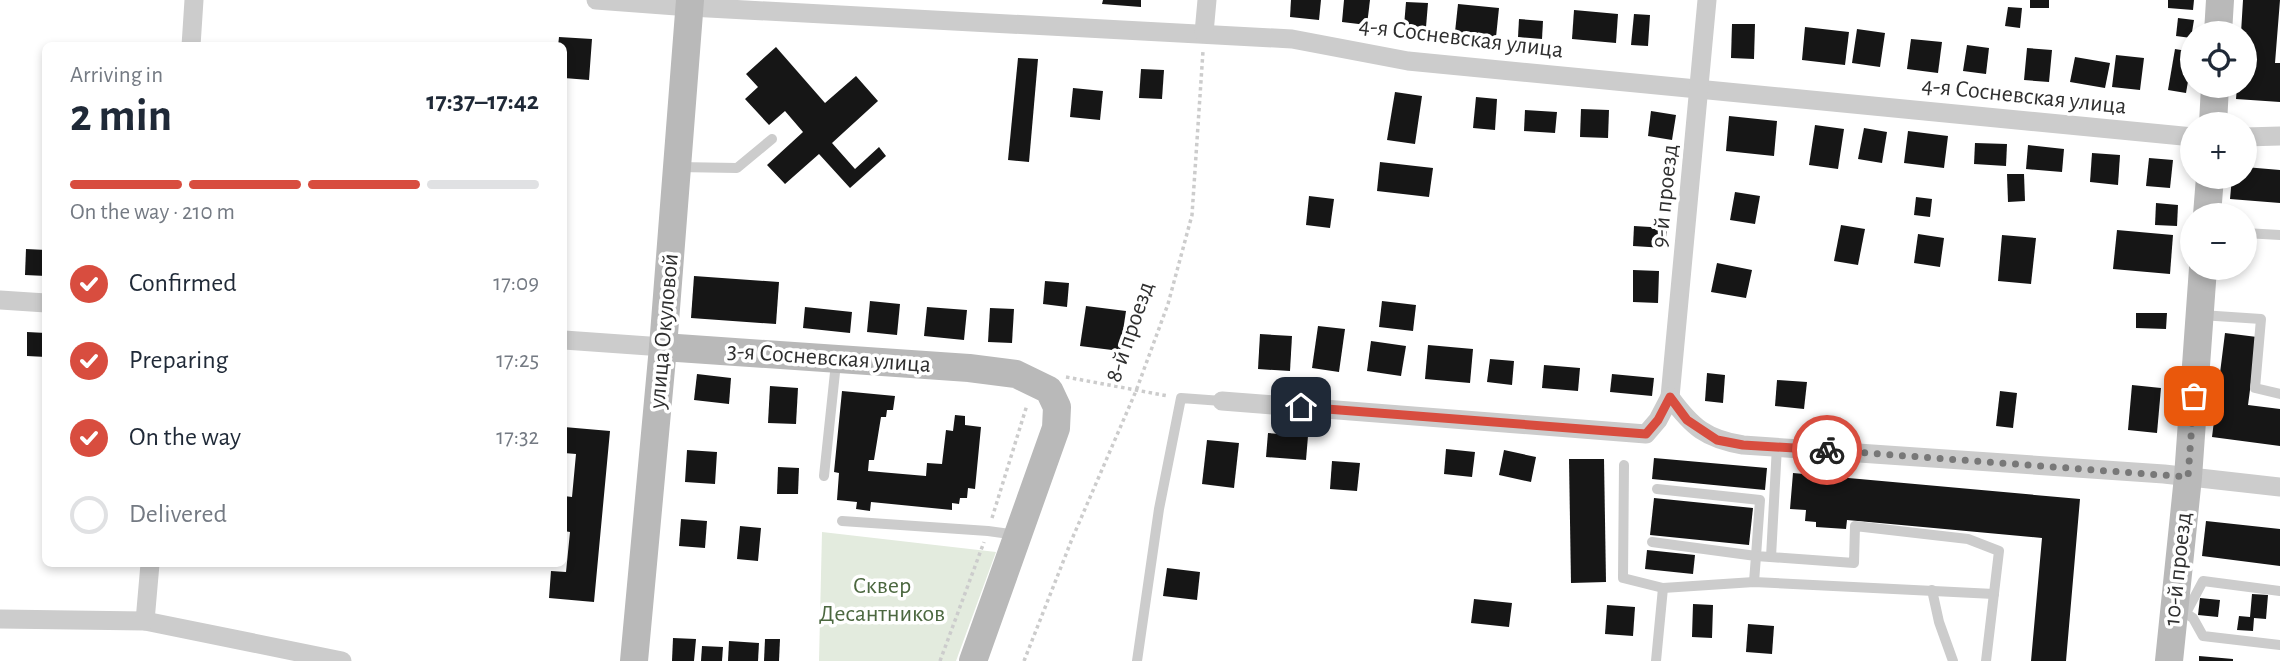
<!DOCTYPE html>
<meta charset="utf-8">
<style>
:root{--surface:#fff;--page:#f6f6f7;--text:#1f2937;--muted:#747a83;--line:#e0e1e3;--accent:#d84d3f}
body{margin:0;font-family:"Alegreya Sans",sans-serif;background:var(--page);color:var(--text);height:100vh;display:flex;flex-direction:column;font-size:26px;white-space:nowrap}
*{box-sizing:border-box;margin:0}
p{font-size:23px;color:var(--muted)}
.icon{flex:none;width:38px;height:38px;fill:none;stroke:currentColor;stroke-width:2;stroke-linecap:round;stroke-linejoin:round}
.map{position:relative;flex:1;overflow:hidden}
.side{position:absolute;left:42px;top:42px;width:525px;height:525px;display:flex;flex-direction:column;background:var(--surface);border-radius:10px;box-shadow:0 4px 10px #0003}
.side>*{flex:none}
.controls{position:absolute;left:2180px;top:21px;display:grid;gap:14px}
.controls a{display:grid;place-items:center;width:77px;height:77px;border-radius:50%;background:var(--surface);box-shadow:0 4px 10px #0003;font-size:35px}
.pin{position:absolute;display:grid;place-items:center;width:60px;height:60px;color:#fff;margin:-30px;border-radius:14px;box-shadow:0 4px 10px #0006}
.courier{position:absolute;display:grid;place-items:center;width:70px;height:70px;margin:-35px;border:5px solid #d84d3f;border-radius:50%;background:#fff;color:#222;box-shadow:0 2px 9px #0007}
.overview em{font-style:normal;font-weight:700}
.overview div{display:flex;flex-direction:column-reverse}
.overview{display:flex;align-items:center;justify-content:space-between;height:119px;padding:0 28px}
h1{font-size:46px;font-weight:700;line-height:52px}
.bar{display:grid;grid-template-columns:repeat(4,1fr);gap:10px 7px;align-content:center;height:84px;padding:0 28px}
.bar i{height:9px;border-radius:5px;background:var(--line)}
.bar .on{background:var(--accent)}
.bar p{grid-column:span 4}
ol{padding:0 28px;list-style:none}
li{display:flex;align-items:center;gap:21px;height:77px}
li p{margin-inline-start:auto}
li .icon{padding:7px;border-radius:50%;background:var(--accent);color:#fff;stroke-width:4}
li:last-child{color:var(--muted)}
li i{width:38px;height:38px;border:4px solid var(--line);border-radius:50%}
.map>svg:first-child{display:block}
.green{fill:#e3ebde}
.building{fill:#161616}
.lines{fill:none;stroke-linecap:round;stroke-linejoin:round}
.path{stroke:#ccc;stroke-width:3.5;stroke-dasharray:3.5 3.5;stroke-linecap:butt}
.lane{stroke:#ccc;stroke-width:10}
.street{stroke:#ccc;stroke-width:19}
.secondary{stroke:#b9b9b9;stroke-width:28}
.done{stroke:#787878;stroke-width:7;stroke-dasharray:0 12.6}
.route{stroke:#d84d3f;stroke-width:9}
.labels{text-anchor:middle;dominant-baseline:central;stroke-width:7;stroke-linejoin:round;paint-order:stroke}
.street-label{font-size:24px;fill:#2f2f2f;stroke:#fff}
.park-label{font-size:24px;fill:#4c6840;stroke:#fff}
</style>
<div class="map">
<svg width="2280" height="661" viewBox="0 0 2280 661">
<rect width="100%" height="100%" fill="#fff"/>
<!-- green -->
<path class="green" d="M822,532L996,552L956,661H819Z"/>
<!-- building -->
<g class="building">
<path d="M1103,0H1141V7L1102,4Z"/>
<path d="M1291,0H1321L1319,20L1290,17Z"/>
<path d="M1344,0H1370L1367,25L1342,22Z"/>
<rect x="2030" y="0" width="19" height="8"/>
<path d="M2168,0H2194L2193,10L2168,8Z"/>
<path d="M2243,0H2280L2275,63H2280V102L2236,99L2237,86H2245V33H2241Z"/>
<path d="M1406,2L1428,3L1426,27L1404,26Z"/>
<path d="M1458,4L1499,8L1496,37L1455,32Z"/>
<path d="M2008,7L2022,8L2020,28L2005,26Z"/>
<path d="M1574,10L1618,14L1616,43L1572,39Z"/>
<path d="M1634,14L1650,15L1648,46L1631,45Z"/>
<path d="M2178,18L2194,20L2191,38L2176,36Z"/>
<path d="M1519,19L1543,21L1542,39L1518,37Z"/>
<path d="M1732,24H1755L1754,59L1731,58Z"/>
<path d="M1805,27L1849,32L1845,65L1802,60Z"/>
<path d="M1857,29L1885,33L1880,67L1852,63Z"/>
<path d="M559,37L592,39L589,80L564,78V46H558Z"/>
<path d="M1911,39L1942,42L1938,73L1907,69Z"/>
<path d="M1967,45L1989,48L1986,74L1963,71Z"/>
<path d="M776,47L825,103L856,76L878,101L832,143L855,169L879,147L886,156L850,188L819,154L785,184L767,165L803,132L785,111L769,125L745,99L758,87L746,74Z"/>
<path d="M2027,48L2052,50L2049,82L2024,80Z"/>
<path d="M2175,49L2193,52L2186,93L2168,90Z"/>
<path d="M2116,55L2144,58L2140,90L2112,87Z"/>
<path d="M2075,57L2110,63L2105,88L2070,82Z"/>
<path d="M1018,58L1038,59L1029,162L1008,160Z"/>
<path d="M1141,69L1164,70L1162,99L1139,98Z"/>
<path d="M1073,88L1103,91L1100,120L1070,117Z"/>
<path d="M1395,92L1422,96L1415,144L1387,140Z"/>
<path d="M1476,97L1497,99L1495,130L1473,128Z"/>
<path d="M1581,109L1609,110L1608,138L1580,137Z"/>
<path d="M1525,110L1557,112L1555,133L1524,131Z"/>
<path d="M1651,111L1676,115L1672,140L1648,136Z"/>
<path d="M1729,116L1777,121L1774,156L1726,151Z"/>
<path d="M1815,125L1844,129L1838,169L1809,165Z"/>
<path d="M1864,128L1887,132L1882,163L1858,159Z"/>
<path d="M1908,131L1948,136L1944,168L1904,163Z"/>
<path d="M1975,143L2007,144L2006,166L1974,164Z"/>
<path d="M2028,145L2064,149L2062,172L2026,169Z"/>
<path d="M2092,153L2120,155L2118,185L2090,182Z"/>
<path d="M2149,158L2173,160L2170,188L2146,186Z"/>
<path d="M1380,162L1433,168L1429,197L1377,191Z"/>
<path d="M2245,167L2280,170V203L2230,199L2232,177H2245Z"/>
<path d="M2007,174H2024L2025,201L2008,202Z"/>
<path d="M1735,192L1760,196L1755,224L1730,220Z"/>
<path d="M1309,196L1334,199L1330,228L1306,225Z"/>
<path d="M1916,197L1932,199L1930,217L1914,215Z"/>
<path d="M2156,203L2178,205L2177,226L2155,225Z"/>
<path d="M1841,225L1865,229L1858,265L1834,261Z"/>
<path d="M1634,226L1667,228L1665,248L1633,246Z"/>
<path d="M2117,230L2173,235L2170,274L2113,269Z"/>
<path d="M1918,234L1944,238L1940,267L1914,263Z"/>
<path d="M2002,235L2036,238L2031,284L1998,281Z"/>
<path d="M26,249L46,250V276L25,275Z"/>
<path d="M1717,263L1752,270L1746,298L1711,292Z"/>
<path d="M1633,270L1659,271L1658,303L1633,302Z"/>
<path d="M694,276L779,282L776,324L691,318Z"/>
<path d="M1045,281L1069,283L1067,307L1043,304Z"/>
<path d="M870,301L900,304L897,335L867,332Z"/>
<path d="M1382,301L1416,305L1413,331L1379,327Z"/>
<path d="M1086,306L1126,311L1120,351L1080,346Z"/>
<path d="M805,307L852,312L850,333L803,328Z"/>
<path d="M927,307L967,310L964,340L924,336Z"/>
<path d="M990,308L1014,309L1012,343L988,342Z"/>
<path d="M2136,313H2167L2166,329L2136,328Z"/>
<path d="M1318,326L1345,329L1339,372L1312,368Z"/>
<path d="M27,332L46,333V357L27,356Z"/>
<path d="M2225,333L2257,337L2248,405L2280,409V446L2212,437Z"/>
<path d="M1260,334L1292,336L1290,371L1258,369Z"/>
<path d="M1371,341L1406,346L1401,376L1367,371Z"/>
<path d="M1428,345L1473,349L1470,383L1425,379Z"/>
<path d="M1490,359L1514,361L1512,385L1487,382Z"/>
<path d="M1544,365L1580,368L1578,391L1542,388Z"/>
<path d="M1707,373L1725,375L1723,403L1705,401Z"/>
<path d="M697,374L731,378L729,404L694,400Z"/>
<path d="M1612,374L1654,378L1652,396L1610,392Z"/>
<path d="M1777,380L1807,382L1804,409L1775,406Z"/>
<path d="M2132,385L2161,388L2157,433L2128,430Z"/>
<path d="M770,386L798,388L796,424L768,423Z"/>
<path d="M842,391L895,396L893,410H887L886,417H881L874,460H869L868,471L926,476L927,463L942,464L946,430L953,431L955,415L965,416V425L981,427L975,489L968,488L967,498H960L959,504L952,503V510L871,502L870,511L856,509L857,502L837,500L839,473L834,472Z"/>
<path d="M2000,391L2017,393L2013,428L1996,426Z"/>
<path d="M564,427L610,431L594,602L549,598L551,571L566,572L570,532L564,531V496L572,497L576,454L564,453Z"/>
<path d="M1268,433L1308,436L1306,460L1266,457Z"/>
<path d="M1207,440L1239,443L1234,488L1202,484Z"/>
<path d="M1446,449L1475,452L1472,477L1444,474Z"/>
<path d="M687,450L717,452L715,484L685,482Z"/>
<path d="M1504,450L1536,457L1531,482L1499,475Z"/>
<path d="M1654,458L1767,468L1765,490L1652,479Z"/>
<path d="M1569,459H1604L1606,582L1571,583Z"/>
<path d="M1332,461L1360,463L1357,491L1330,489Z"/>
<path d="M778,467L799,468L798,494H777Z"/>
<path d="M1793,473L2080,499L2066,661H2031L2042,538L1847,520L1846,529L1816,527V522L1805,521L1806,510L1790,509Z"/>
<path d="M1654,498L1753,508L1749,545L1650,535Z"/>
<path d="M681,519L707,521L705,548L679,546Z"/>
<path d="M2206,521L2280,529V566L2202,556Z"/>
<path d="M740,526L761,528L758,561L737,559Z"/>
<path d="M1647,550L1695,555L1693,574L1645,569Z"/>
<path d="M1167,568L1200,572L1197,600L1163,596Z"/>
<path d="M2252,594L2268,595L2266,619L2254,618L2253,631L2237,630L2239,616L2250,617Z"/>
<path d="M2200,598L2220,600L2218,617L2198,615Z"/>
<path d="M1474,599L1512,603L1509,627L1471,623Z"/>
<path d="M1693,604L1713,605L1712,638L1692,637Z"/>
<path d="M1607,605L1635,607L1633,636L1605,634Z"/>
<path d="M1748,624L1774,626L1772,654L1746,652Z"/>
<path d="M673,638L696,639L694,661H672Z"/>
<path d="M765,639H780L779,661H764Z"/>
<path d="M729,641L759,643L758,661H728Z"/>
<path d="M702,646L723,647L722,661H701Z"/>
<path d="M2199,656L2233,659V661H2199Z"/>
</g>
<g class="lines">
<!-- path -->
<g class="path">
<path d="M1066,377L1168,396"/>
<path d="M992,518L1027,405"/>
<path d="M940,661L984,542"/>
<path d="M1024,661L1072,539L1136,391L1168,304L1192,215L1203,51"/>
</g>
<!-- lane -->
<g class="lane">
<path d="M678,167L737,168L772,139"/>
<path d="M2245,233L2280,235"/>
<path d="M2201,315L2261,319L2255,388L2280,394"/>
<path d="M1624,465L1623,578L1663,588L1754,582L1994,594"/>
<path d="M824,476L836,363"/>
<path d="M1657,489L1760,500L1756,556L1854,563L1855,526L1968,539L1999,551L1986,661"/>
<path d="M842,521L988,531L1017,535"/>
<path d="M1652,542L1756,556L1754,582"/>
<path d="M1771,557L1777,446"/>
<path d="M1932,590L1939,622L1953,661"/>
<path d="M2179,609L2193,618L2203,636L2280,645"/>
<path d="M2186,613L2203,581L2280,591"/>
<path d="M1137,661L1159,509L1181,398L1222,401"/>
<path d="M1656,661L1663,588"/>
</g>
<!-- street -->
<g class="street">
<path d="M596,0L690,7L1292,39L1408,61L2193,137"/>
<path d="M1204,33L1207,0"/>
<path d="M191,46L194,0"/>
<path d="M2245,137L2280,136"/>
<path d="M0,300L46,303"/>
<path d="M564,340L663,347"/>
<path d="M1670,397L1707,0"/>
<path d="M1222,401L1646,434L1658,420L1670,397C1692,427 1706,439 1743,445L2164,474L2280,487"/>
<path d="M0,619L145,621L342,661"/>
<path d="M145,621L150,564"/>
</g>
<!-- secondary -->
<g class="secondary">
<path d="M2218,33L2220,0"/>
<path d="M2213,124L2215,86"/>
<path d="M2207,215L2210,177"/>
<path d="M663,347L969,368L1016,374L1049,390L1057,407L1056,428L973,661"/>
<path d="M634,661L663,347L690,0"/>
<path d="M2169,661L2188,477L2203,268"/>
</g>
</g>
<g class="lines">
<!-- done -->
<path class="done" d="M1827,450L2188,477L2194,396"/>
<!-- route -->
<path class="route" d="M1301,407L1646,434L1658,420L1670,397L1687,420L1717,440L1743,445L1827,450"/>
</g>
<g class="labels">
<!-- street labels -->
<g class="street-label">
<text transform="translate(1461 38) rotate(7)">4-я Сосневская улица</text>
<text transform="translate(2024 96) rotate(6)">4-я Сосневская улица</text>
<text transform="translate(1665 196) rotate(-84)">9-й проезд</text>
<text transform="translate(664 331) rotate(-85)">улица Окуловой</text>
<text transform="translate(1130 332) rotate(-71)">8-й проезд</text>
<text transform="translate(829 358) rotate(4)">3-я Сосневская улица</text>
<text transform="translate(2178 569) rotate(-84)">10-й проезд</text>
</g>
<!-- park labels -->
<g class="park-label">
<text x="882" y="586">Сквер<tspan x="882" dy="28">Десантников</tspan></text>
</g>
</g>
</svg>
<div class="controls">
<a><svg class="icon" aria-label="locate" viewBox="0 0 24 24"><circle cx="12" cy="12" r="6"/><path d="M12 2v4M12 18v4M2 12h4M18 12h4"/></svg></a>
<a>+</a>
<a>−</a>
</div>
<div class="pin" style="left:2194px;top:396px;background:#ea580c"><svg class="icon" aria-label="bag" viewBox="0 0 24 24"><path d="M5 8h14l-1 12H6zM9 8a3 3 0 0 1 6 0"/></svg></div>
<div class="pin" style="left:1301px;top:407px;background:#1f2937"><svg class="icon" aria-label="home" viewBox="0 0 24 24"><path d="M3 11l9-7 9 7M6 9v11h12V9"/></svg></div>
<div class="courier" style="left:1827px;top:450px"><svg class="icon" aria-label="bike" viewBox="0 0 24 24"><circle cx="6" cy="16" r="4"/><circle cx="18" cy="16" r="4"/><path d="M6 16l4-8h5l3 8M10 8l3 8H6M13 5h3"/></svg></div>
<section class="side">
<div class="overview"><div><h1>2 min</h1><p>Arriving in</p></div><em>17:37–17:42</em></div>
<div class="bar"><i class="on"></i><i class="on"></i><i class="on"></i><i></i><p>On the way · 210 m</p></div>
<ol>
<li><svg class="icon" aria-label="check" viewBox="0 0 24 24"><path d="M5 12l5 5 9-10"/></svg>Confirmed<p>17:09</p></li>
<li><svg class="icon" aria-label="check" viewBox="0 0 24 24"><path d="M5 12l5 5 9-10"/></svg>Preparing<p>17:25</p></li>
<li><svg class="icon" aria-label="check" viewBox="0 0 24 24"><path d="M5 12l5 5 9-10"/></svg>On the way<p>17:32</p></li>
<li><i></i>Delivered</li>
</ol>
</section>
</div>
